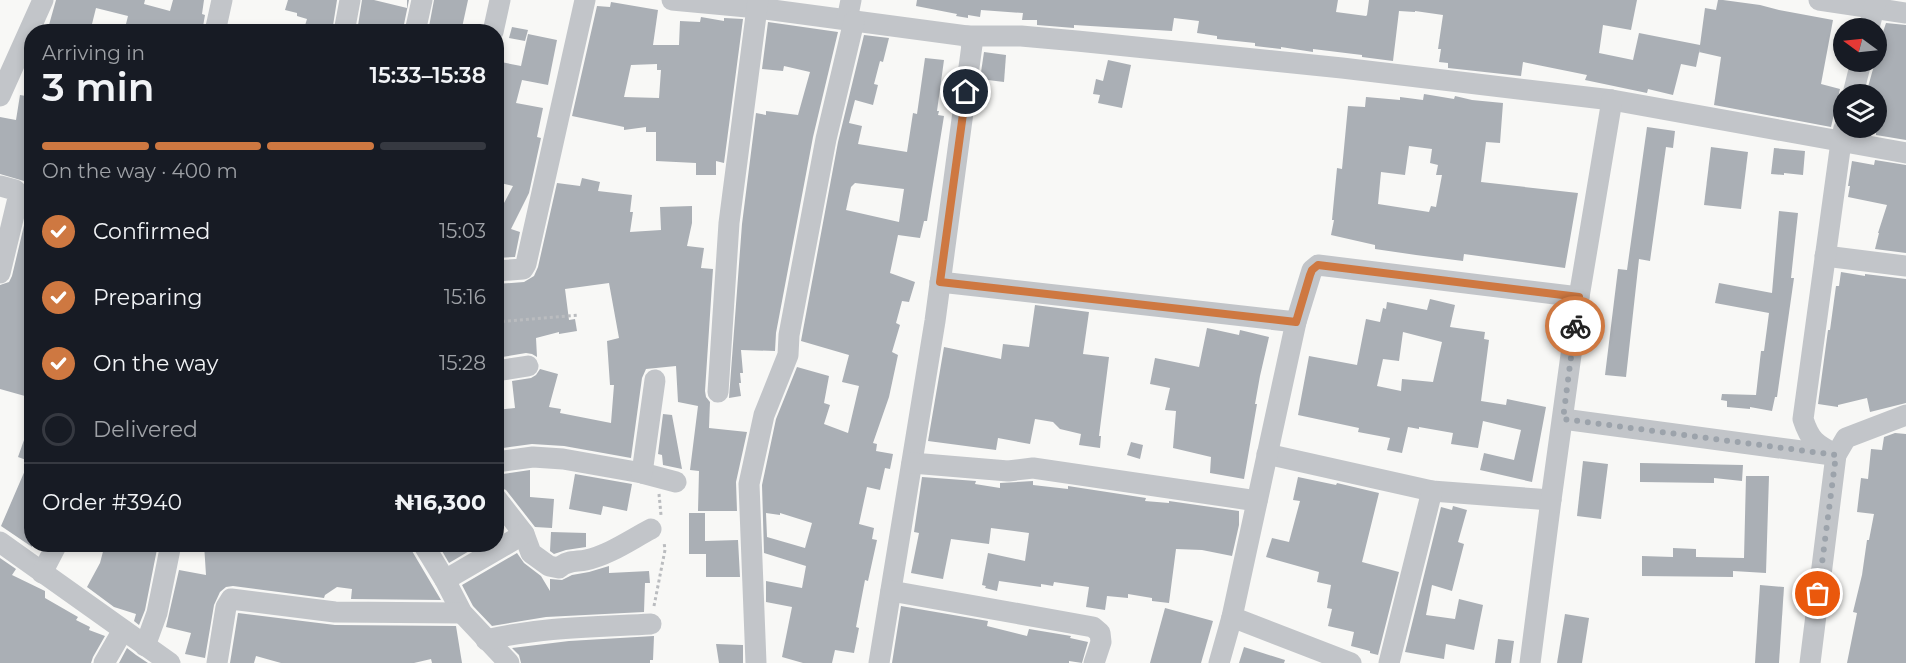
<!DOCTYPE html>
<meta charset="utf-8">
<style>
:root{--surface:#171b24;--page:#20242c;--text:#f1f3f6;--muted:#9ea1a6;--line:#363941;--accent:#ce7841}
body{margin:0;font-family:Montserrat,sans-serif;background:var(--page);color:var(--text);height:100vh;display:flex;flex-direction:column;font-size:22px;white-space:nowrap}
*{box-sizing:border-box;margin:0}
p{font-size:20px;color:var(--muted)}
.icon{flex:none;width:33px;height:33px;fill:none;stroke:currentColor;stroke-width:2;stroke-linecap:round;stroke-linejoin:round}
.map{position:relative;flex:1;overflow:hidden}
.panel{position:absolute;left:24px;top:24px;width:480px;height:528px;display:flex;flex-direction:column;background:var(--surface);border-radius:24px;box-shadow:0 3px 9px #0003}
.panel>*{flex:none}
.needle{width:39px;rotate:285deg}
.controls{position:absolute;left:1833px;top:18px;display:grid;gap:12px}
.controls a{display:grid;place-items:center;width:54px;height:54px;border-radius:50%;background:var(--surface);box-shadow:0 3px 9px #0003;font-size:30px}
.pin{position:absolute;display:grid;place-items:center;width:51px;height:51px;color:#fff;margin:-26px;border:3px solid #fff;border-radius:50%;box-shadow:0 2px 6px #0007}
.courier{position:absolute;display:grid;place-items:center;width:60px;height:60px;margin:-30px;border:4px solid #ce7841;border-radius:50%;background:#fff;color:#222;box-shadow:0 2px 8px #0007}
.headline em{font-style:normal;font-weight:600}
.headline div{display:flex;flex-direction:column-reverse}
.headline{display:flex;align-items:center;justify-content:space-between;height:102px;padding:0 18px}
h1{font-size:39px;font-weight:600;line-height:45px}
.bar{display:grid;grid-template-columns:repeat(4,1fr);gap:9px 6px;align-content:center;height:72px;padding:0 18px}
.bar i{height:8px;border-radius:4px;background:var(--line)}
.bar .current{background:var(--accent)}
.bar p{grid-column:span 4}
.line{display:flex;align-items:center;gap:15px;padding:0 18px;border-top:2px solid var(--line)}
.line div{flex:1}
ol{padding:0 18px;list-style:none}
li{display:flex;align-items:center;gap:18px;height:66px}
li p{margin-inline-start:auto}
li .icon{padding:6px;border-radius:50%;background:var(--accent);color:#fff;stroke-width:4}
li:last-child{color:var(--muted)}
li i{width:33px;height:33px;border:3px solid var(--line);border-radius:50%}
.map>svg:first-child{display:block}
.building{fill:#aaafb5;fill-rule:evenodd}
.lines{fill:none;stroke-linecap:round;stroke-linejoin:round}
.path{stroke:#babcbf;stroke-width:3;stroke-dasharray:3 3;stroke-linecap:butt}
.minor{stroke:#c2c5c9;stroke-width:21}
.done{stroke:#9ca3ab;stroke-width:6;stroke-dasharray:0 10.8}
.route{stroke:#ce7841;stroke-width:8}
</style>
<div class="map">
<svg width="1906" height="663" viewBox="0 0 1906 663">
<rect width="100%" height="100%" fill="#f8f8f6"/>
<!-- building -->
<g class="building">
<path d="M56,0H145L144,4L170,11L173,0H204L202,14L205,15L202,32H124L128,16L96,8L90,32H47Z"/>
<path d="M288,0H337L332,32H303L307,19L297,16V13L285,10Z"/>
<path d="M362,0H374L407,8V0H409L403,29L396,28L395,32H357Z"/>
<path d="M434,0H468L461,32H428Z"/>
<path d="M917,0H1338L1336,12L1366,16L1367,15L1369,0H1637L1631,30L1603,25L1599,53L1633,60L1639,33L1700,45L1705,8L1716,10L1718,0H1723L1760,5L1779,10L1833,20L1821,84L1840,89L1831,127L1714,105L1721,57L1699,52L1700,48L1696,67L1681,64L1673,95L1648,89L1647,93L1585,80L1587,75L1523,62L1521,76L1448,68V63L1439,62L1441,49H1438L1443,15L1415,11V12L1399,11L1393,61L1362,57V55L1313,49V52L1281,47V49L1255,46V43L1217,39V36L1197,33L1199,21L1174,18L1172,31L1074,25V28L1037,25V20H1022L1023,13L981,10L980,17L968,15V18L956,16L957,14L916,6Z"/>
<path d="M611,2L658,10L653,45H679L680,21L700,22L701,17L724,21V18L743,19L724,163L716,161V175H696V163L656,161V132H646V127L624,130V127L572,116L597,6L610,7ZM657,64V70H661L659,98L624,97L631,65Z"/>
<path d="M768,22L838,32L813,137L776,333L775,351L741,350L743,373H740L741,383H739L741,396L729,398L742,224L756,113L766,115V111L798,115L810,72L784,66L783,71L762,69Z"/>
<path d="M1886,23L1906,25V140L1876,135V94H1866L1875,62H1876V47H1878Z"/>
<path d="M512,27L528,30L525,41L509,38Z"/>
<path d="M528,34L557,40L548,85L522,80L516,103L543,108L537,137L541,138L529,193L511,229L520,232L515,257L496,258V218L513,186L496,182V61L521,66Z"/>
<path d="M864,35L889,38L883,62L880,61L874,84L878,85L873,105L855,100L849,123L862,126L858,144L907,152L913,113L917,114L925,58L944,60L937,111H939L938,115L944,116L927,221H924L920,238L898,235L890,273L915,282L909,302L902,301L896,323L900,325L892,352L898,355L889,397L873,443L877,444L876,451L893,454L890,469L885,468L880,490L867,487L859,524L874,528L872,539L877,540L868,581L865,580L856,627L859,628L854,653L835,650L832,663H803L782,657L792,607L766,602V581L802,588L806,566L764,553L762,485L776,419L797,367L829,376L824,403L830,405L824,424L848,433L859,386L842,382L849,355L801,341L838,142ZM855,183L904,189L899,222L846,210L851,187ZM766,513L780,515V513L812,523L805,548L767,537Z"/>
<path d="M984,52L1006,55L1004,82L980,79Z"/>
<path d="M1108,60L1131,65L1122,108L1098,103L1100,95L1093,94L1096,79L1103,81Z"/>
<path d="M1424,94L1454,99L1455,96L1472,100L1503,103L1500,143L1486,142L1481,182L1578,193L1565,268L1464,254L1463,261L1416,255L1375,249V245L1331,235L1334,220H1332L1337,168L1342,169L1348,106L1365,107L1366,97L1400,100V97L1423,100ZM1409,146L1432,149L1430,163L1438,165L1436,175H1442L1436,207L1431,206L1429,212L1378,204L1381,172L1405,175Z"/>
<path d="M20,95L32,97V398L0,389V285L9,282L12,276L31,196V190L24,181L0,174V117L16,120Z"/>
<path d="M1647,127L1675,131L1673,148L1666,147L1650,261L1639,259L1626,377L1605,375L1618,269L1627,270Z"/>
<path d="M1711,147L1748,152L1741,209L1704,205Z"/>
<path d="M1774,148L1805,151L1803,175L1784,173V175L1771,174Z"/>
<path d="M1875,160L1906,165V253L1875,249L1879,233H1878L1887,205L1848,197L1850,186H1848L1852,161L1874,165Z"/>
<path d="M582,178L600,182L598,191L632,195L630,212H633L630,232L661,230L660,207L692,206V223L687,246L704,248L701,268L713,269L705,391L706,397L710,402L709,428L747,432L736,482L737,511H698L699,471L690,470L698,406L678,402L676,366L646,369L642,378L631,458L564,446L532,444L496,449V410L515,408L512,381L531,378L536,375L540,369L558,374L549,407L561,409L560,413L611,423L614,385H610L607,341L619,338L609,283L565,289L569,320L575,319L577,331L559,334V332L536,338L537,357L532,354L526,353L496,358V284L524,282L534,276L538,267L557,183L580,186Z"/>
<path d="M1779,211L1798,213L1791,278H1794L1777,397H1775L1772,411L1750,407V409L1727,407V401L1721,400L1722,394L1756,395L1761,351H1764L1769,313L1715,303L1719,283L1772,293Z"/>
<path d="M1841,272L1865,276V274L1906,279V403L1870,412L1867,398L1838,405V407L1818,404L1828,330H1830L1836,286H1839Z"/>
<path d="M1430,299L1455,305L1450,327L1485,332L1484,339L1489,340L1481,401L1506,405L1507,399L1546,407L1532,482L1480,470L1484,453L1514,460L1521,430L1483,421L1478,448L1451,444L1453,433L1419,427V429L1408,427L1402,453L1387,450L1390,438L1358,432L1359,428L1298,415L1309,356L1357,365L1366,319L1380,322L1383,308L1386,309L1387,302L1427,310ZM1403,332L1442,342L1433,382L1402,379L1401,391L1377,386L1383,359L1399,361Z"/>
<path d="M1035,305L1089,312L1083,354L1109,357L1099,436H1101L1100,448L1079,445L1081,434L1060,429L1053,422L1035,419L1030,444L998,438L996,450L928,441L944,347L1001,359L1003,344L1029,347Z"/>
<path d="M1207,328L1239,335L1240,330L1269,337L1260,376L1255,404H1257L1244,479L1210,473L1211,457L1173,448L1176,411L1165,410L1170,388L1150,384L1155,358L1199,367Z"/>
<path d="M663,414L672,415L682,469L663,465L662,455L658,454Z"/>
<path d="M30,423H32V547L1,526L29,461L18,457Z"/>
<path d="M1895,433L1906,434V663H1847L1857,613L1853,612L1862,575L1867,540H1869L1874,514L1857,512L1861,478L1868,479L1871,449L1882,450L1884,437Z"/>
<path d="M1131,442L1143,445L1140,459L1127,455Z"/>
<path d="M1583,461L1608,464L1601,519L1577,516Z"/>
<path d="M1640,463L1743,465L1742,481L1714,478V483L1640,482Z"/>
<path d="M530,470V497L554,499L552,528L535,527L506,490L496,486V475Z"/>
<path d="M575,474L632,484L627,511L603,506L601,515L569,509Z"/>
<path d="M1746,476H1769L1766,573L1733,571V577L1642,576V556L1673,557V548L1696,549V557L1744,558Z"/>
<path d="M922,477L976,481L975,484L1000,488V483L1033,481V485L1068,489V486L1146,498L1145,501L1169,503V501L1239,511V525L1232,556L1202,550L1176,549L1169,603L1152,601V598L1128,594V598L1107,596L1105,610L1086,607L1089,587L1054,582L1053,586L1041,584V587L999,581L997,591L985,588L986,586L982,585L988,553L1025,561L1029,533L991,528L989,544L951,539L943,579L911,573L919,533L914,532Z"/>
<path d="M1298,477L1336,485L1337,483L1379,493L1362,562L1399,572L1378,655L1370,653V651L1351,646L1354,632L1328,626L1332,609L1327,608L1331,585L1317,582L1319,572L1266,557L1272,538L1289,542L1300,501L1293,500Z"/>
<path d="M1453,506L1467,510L1458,542L1464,544L1452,591L1432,585L1426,615L1455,619L1459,599L1483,605L1474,650L1446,644L1444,659L1405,652L1441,507L1452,510Z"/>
<path d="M689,513H705V541L738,540L740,577H706V554H689Z"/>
<path d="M551,532L586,533V547L566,550L554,554L550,551Z"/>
<path d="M105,544H158L145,610L139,625L134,621L136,614L114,607L87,587L100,563Z"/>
<path d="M204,544H410L412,551L441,600L351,599L352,589L337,587L325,595L324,598L233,586L226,587L220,592L214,605L205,658L185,654L191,633L166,627L179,570L206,575Z"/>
<path d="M438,544H481L449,563Z"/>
<path d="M517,553L524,563L541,576L550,591V579L562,580L572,575L589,572L609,566V573L649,571L650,583H645L644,612L546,617L492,626L473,606L462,585Z"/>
<path d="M0,558L16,569L12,575L45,591V598L78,617L76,620L90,627L89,630L105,636L93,657L91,663H0Z"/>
<path d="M1760,585L1784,587L1779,663H1755Z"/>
<path d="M901,606L988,621L987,626L1027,636L1029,629L1071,636L1070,638L1088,642L1082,663L1069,661V663H892Z"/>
<path d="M1165,608L1213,621L1201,663H1150Z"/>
<path d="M238,613L335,625L456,626L462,663H432L431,659L414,663H281L256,656L254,663H230Z"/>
<path d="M1565,614L1589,618L1582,663H1557Z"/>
<path d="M654,636L653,660H650V663H521L519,655L512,648L569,641Z"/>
<path d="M1498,639L1514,641L1511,663H1495Z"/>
<path d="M716,644L743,645V663H719Z"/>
<path d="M1244,647L1285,660L1284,663H1239Z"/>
<path d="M127,648L136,655L148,663H119Z"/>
</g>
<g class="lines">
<!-- path -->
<g class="path">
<path d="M496,322L579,315"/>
<path d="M659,494L661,515"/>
<path d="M654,606L665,550L664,542"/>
</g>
<!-- minor -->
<g class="minor">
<path d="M672,0L758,8L967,36L972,45L935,321L879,663"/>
<path d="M1819,0L1906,13"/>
<path d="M847,20L851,0"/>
<path d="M1869,28L1876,0"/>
<path d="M215,32L222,0"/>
<path d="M344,32L350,0"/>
<path d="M415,32L422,0"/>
<path d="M493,32L500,0"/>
<path d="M967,36H1021L1077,41L1342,68L1612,100L1906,153"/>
<path d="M1853,94L1861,62"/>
<path d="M0,96L43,0"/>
<path d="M0,186L15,190L19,194L0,273"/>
<path d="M1825,256L1906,266"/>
<path d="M496,271L523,269L526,264L585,0"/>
<path d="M940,282L1296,322"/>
<path d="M496,371L528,366"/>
<path d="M718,392L729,223L758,0"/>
<path d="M1563,419L1832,455"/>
<path d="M1267,454L1432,491L1551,500"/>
<path d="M1836,455C1816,444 1810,441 1803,419L1841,142L1844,128"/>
<path d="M496,462L533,457L563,459L642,473L676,482"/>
<path d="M912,463L1008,471L1033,468L1257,501"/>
<path d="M642,473L655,380"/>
<path d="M496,498L524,534L531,553L549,566L559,568C567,560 576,562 586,560C609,555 630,540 651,529"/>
<path d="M0,542L170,663"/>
<path d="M423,544L445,580L462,613L509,663"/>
<path d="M42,573L57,544"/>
<path d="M445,580L524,534"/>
<path d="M891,591L1093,627L1100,633L1101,642L1094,663"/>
<path d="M1232,617L1351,663"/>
<path d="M486,640C540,627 596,627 651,624"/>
<path d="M145,646L157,613L171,544"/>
<path d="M104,663L123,630"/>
<path d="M217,663L226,607L231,599L335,612L462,613"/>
<path d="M756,663L749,484L764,415L788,355L789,335L826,139L854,21"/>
<path d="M1219,663L1232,617L1296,322L1312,270L1318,265L1579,297"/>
<path d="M1389,663L1432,491"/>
<path d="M1530,663L1551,500L1579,297L1612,100"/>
<path d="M1810,663L1836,455L1846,438L1906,415"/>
</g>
</g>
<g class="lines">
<!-- done -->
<path class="done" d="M1575,326L1563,419L1836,455L1818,594"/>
<!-- route -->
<path class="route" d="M966,92L940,282L1296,322L1310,275L1312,270L1318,265L1579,297L1575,326"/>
</g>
</svg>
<div class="controls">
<a><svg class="needle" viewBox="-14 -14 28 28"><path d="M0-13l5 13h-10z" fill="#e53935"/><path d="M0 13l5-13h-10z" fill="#9ea1a6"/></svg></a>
<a><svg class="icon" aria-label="layers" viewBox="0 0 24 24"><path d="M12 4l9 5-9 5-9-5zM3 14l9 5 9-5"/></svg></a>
</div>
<div class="pin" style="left:1818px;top:594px;background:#ea580c"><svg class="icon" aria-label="bag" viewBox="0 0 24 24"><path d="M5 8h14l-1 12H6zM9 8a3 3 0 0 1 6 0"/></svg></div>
<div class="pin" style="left:966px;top:92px;background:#1f2937"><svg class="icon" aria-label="home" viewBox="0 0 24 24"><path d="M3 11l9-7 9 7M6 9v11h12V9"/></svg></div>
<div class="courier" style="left:1575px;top:326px"><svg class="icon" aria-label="bike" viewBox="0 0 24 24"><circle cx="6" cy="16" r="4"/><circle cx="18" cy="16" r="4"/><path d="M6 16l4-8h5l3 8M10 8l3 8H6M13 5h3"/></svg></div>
<section class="panel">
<div class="headline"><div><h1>3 min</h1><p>Arriving in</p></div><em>15:33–15:38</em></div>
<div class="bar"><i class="current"></i><i class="current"></i><i class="current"></i><i></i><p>On the way · 400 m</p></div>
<ol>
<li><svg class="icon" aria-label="check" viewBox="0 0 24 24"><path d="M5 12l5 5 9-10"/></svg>Confirmed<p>15:03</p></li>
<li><svg class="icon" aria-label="check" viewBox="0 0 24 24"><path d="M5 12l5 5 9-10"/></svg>Preparing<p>15:16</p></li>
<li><svg class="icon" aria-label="check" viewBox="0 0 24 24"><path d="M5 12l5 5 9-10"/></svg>On the way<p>15:28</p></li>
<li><i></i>Delivered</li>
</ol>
<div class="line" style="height:78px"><div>Order #3940</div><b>₦16,300</b></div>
</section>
</div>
